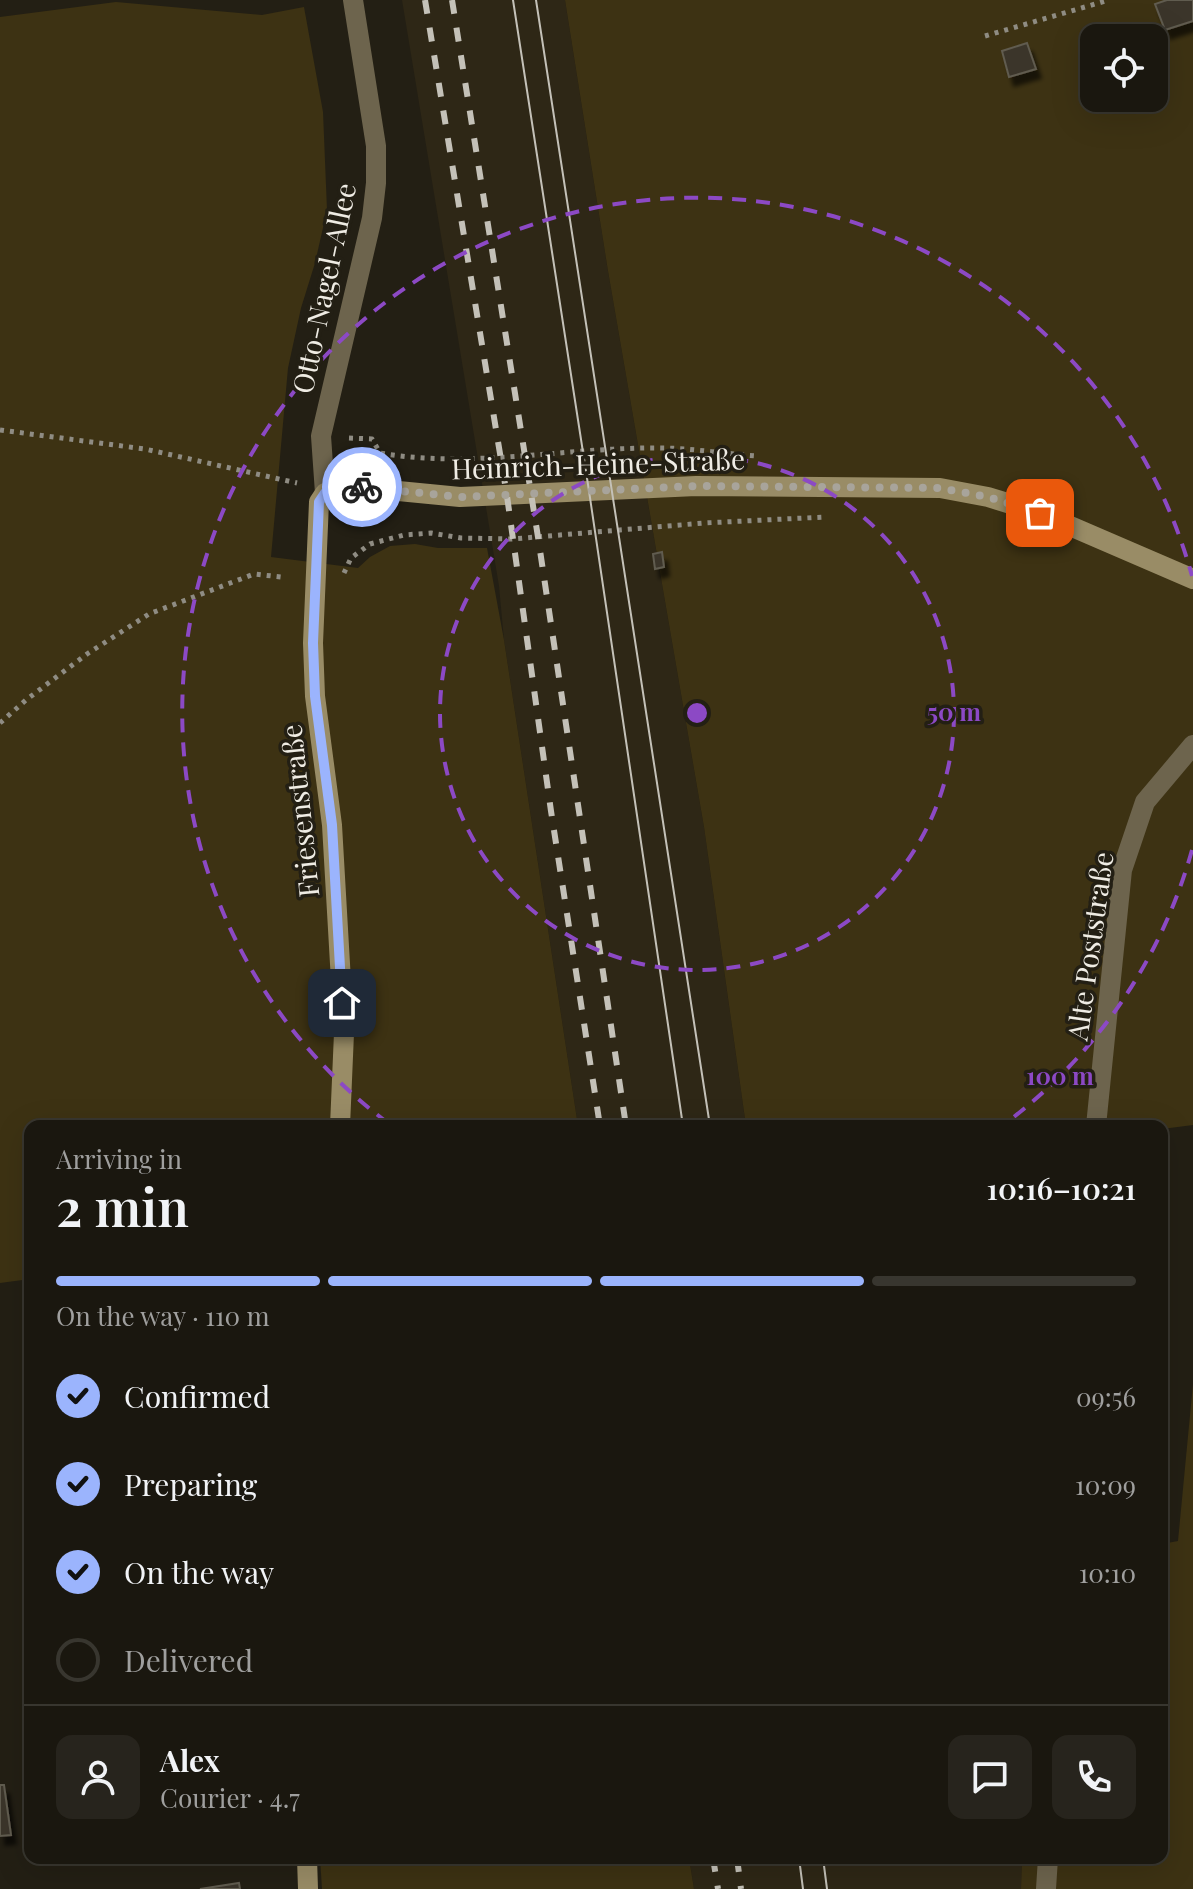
<!DOCTYPE html>
<meta charset="utf-8">
<style>
:root{--surface:#1a170f;--page:#27241d;--text:#f1f3f6;--muted:#9f9f9e;--line:#38362f;--accent:#9bb4fd}
body{margin:0;font-family:"Playfair Display",serif;background:var(--page);color:var(--text);height:100vh;display:flex;flex-direction:column;font-size:30px;white-space:nowrap}
*{box-sizing:border-box;margin:0}
p{font-size:26px;color:var(--muted)}
.icon{flex:none;width:44px;height:44px;fill:none;stroke:currentColor;stroke-width:2;stroke-linecap:round;stroke-linejoin:round}
.map{position:relative;flex:1;overflow:hidden}
.panel{position:absolute;left:24px;top:1120px;width:1144px;height:744px;display:flex;flex-direction:column;background:var(--surface);border-radius:16px;box-shadow:0 8px 32px #0002,0 0 0 2px var(--line)}
.panel>*{flex:none}
.buttons{position:absolute;left:1080px;top:24px;display:grid;gap:16px}
.buttons a{display:grid;place-items:center;width:88px;height:88px;border-radius:16px;background:var(--surface);box-shadow:0 8px 32px #0002,0 0 0 2px var(--line);font-size:40px}
.pin{position:absolute;display:grid;place-items:center;width:68px;height:68px;color:#fff;margin:-34px;border-radius:16px;box-shadow:0 4px 12px #0006}
.courier{position:absolute;display:grid;place-items:center;width:80px;height:80px;margin:-40px;border:6px solid #9bb4fd;border-radius:50%;background:#fff;color:#222;box-shadow:0 2px 10px #0007}
.headline em{font-style:normal;font-weight:600}
.headline div{display:flex;flex-direction:column-reverse}
.headline{display:flex;align-items:center;justify-content:space-between;height:136px;padding:0 32px}
h1{font-size:52px;font-weight:600;line-height:60px}
.bar{display:grid;grid-template-columns:repeat(4,1fr);gap:12px 8px;align-content:center;height:96px;padding:0 32px}
.bar i{height:10px;border-radius:6px;background:var(--line)}
.bar .current{background:var(--accent)}
.bar p{grid-column:span 4}
.line{display:flex;align-items:center;gap:20px;padding:0 32px;border-top:2px solid var(--line)}
.line div{flex:1}
.round{display:grid;place-items:center;flex:none;width:84px;height:84px;border-radius:16px;background:var(--page)}
ol{padding:0 32px;list-style:none}
li{display:flex;align-items:center;gap:24px;height:88px}
li p{margin-inline-start:auto}
li .icon{padding:8px;border-radius:50%;background:var(--accent);color:#111;stroke-width:4}
li:last-child{color:var(--muted)}
li i{width:44px;height:44px;border:4px solid var(--line);border-radius:50%}
.map>svg:first-child{display:block}
.built{fill:#2e2716}
.green{fill:#3d3213;fill-rule:evenodd}
.building{fill:#3b362a;stroke:#605b4f;stroke-width:2;filter:url(#shadow)}
.lines{fill:none;stroke-linecap:round;stroke-linejoin:round}
.path{stroke:#8f8c83;stroke-width:5;stroke-dasharray:4 6;stroke-linecap:butt}
.street{stroke:#6d644d;stroke-width:20}
.secondary{stroke:#998c66;stroke-width:20}
.tram{stroke:#c4c1b8;stroke-width:2}
.rail{stroke:#c4c1b8;stroke-width:6;stroke-dasharray:14 14;stroke-linecap:butt}
.done{stroke:#a8a49b;stroke-width:8;stroke-dasharray:0 14.4}
.route{stroke:#9bb4fd;stroke-width:10}
.ring{fill:none;stroke:#8c49c5;stroke-width:4;stroke-dasharray:14 10}
.labels{text-anchor:middle;dominant-baseline:central;stroke-width:7;stroke-linejoin:round;paint-order:stroke}
.street-label{font-size:28px;fill:#efece4;stroke:#231f14}
.centre{fill:#8c49c5;stroke:#231f14;stroke-width:4}
.ring-label{font-size:24px;text-anchor:middle;font-weight:bold;fill:#8c49c5;stroke:#231f14;stroke-width:7;stroke-linejoin:round;paint-order:stroke}
</style>
<div class="map">
<svg width="1193" height="1889" viewBox="0 0 1193 1889">
<defs>
<filter id="shadow"><feDropShadow dx="5" dy="9" stdDeviation="2" flood-color="#0009"/></filter>
</defs>
<rect width="100%" height="100%" fill="#231f14"/>
<!-- built -->
<g class="built">
<path d="M402,0H565L608,271L704,827L746,1126H578L504,640L499,586Z"/>
<path d="M689,1858H1022L1021,1889H694Z"/>
</g>
<!-- green -->
<g class="green">
<path d="M565,0H1193V1125L1162,1129V1126H746L704,827L608,271ZM1094,38H1154V98H1094Z"/>
<path d="M116,2L262,15L304,7L323,112L327,210L315,263L301,308L288,368L271,557L358,568L370,557L390,546L415,544L438,548H487L504,640L578,1126H30V1279L0,1283V17Z"/>
<path d="M1193,1384V1889H1021L1022,1858H1162V1544L1178,1541Z"/>
<path d="M320,1858H689L694,1889H322Z"/>
</g>
<!-- building -->
<g class="building">
<path d="M1167,0H1193V21L1165,30L1155,4Z"/>
<path d="M1027,43L1036,69L1009,77L1002,51Z"/>
<path d="M662,552L664,567L655,569L653,554Z"/>
<path d="M0,1785H4L11,1835L0,1836Z"/>
<path d="M239,1883L240,1889H200Z"/>
</g>
<g class="lines">
<!-- path -->
<g class="path">
<path d="M985,36L1109,0"/>
<path d="M0,430L145,449L297,483"/>
<path d="M349,438L372,439L380,453C473,469 566,447 660,448C692,448 725,454 757,456"/>
<path d="M344,573L351,558L370,544L404,535L431,533L461,538L512,539L704,523L825,517"/>
<path d="M0,723L26,700L87,654L149,614L254,574L281,577"/>
</g>
<!-- street -->
<g class="street">
<path d="M325,493L321,436L372,218L376,183V146L353,0"/>
<path d="M1096,1126L1122,870L1145,802L1193,745"/>
<path d="M1046,1889L1048,1858"/>
</g>
<!-- secondary -->
<g class="secondary">
<path d="M340,1126L344,1033L332,825L315,696L313,643L319,502L325,493L347,486L460,497L696,486L940,488L988,497L1040,513L1193,579"/>
<path d="M307,1858L308,1889"/>
</g>
<!-- tram -->
<g class="tram">
<path d="M513,0L589,491L683,1126"/>
<path d="M536,0L710,1126"/>
<path d="M799,1858L803,1889"/>
<path d="M823,1858L827,1889"/>
</g>
<!-- rail -->
<g class="rail">
<path d="M425,0L507,496L551,811L600,1126"/>
<path d="M452,0L538,537L626,1126"/>
<path d="M713,1858L718,1889"/>
<path d="M737,1858L741,1889"/>
</g>
</g>
<g class="lines">
<!-- done -->
<path class="done" d="M362,487L460,497L696,486L940,488L988,497L1040,513"/>
<!-- route -->
<path class="route" d="M342,1003L332,825L315,696L313,643L319,502L325,493L347,486L362,487"/>
</g>
<!-- distance rings -->
<g class="ring">
<circle cx="697" cy="713" r="257"/>
<path d="M1192 850A514 514 0 0 1 1006 1123M388 1123A514 514 0 1 1 1192 576"/>
</g>
<g class="labels">
<!-- street labels -->
<g class="street-label">
<text transform="translate(323 288) rotate(-78)">Otto-Nagel-Allee</text>
<text transform="translate(598 463) rotate(-2)">Heinrich-Heine-Straße</text>
<text transform="translate(299 811) rotate(-96)">Friesenstraße</text>
<text transform="translate(1089 946) rotate(-82)">Alte Poststraße</text>
</g>
</g>
<circle cx="697" cy="713" r="12" class="centre"/>
<g class="ring-label">
<text x="954" y="721">50 m</text>
<text x="1060" y="1085">100 m</text>
</g>
</svg>
<div class="buttons">
<a><svg class="icon" aria-label="locate" viewBox="0 0 24 24"><circle cx="12" cy="12" r="6"/><path d="M12 2v4M12 18v4M2 12h4M18 12h4"/></svg></a>
</div>
<div class="pin" style="left:1040px;top:513px;background:#ea580c"><svg class="icon" aria-label="bag" viewBox="0 0 24 24"><path d="M5 8h14l-1 12H6zM9 8a3 3 0 0 1 6 0"/></svg></div>
<div class="pin" style="left:342px;top:1003px;background:#1f2937"><svg class="icon" aria-label="home" viewBox="0 0 24 24"><path d="M3 11l9-7 9 7M6 9v11h12V9"/></svg></div>
<div class="courier" style="left:362px;top:487px"><svg class="icon" aria-label="bike" viewBox="0 0 24 24"><circle cx="6" cy="16" r="4"/><circle cx="18" cy="16" r="4"/><path d="M6 16l4-8h5l3 8M10 8l3 8H6M13 5h3"/></svg></div>
<section class="panel">
<div class="headline"><div><h1>2 min</h1><p>Arriving in</p></div><em>10:16–10:21</em></div>
<div class="bar"><i class="current"></i><i class="current"></i><i class="current"></i><i></i><p>On the way · 110 m</p></div>
<ol>
<li><svg class="icon" aria-label="check" viewBox="0 0 24 24"><path d="M5 12l5 5 9-10"/></svg>Confirmed<p>09:56</p></li>
<li><svg class="icon" aria-label="check" viewBox="0 0 24 24"><path d="M5 12l5 5 9-10"/></svg>Preparing<p>10:09</p></li>
<li><svg class="icon" aria-label="check" viewBox="0 0 24 24"><path d="M5 12l5 5 9-10"/></svg>On the way<p>10:10</p></li>
<li><i></i>Delivered</li>
</ol>
<div class="line" style="height:144px"><a class="round"><svg class="icon" aria-label="person" viewBox="0 0 24 24"><circle cx="12" cy="8" r="4"/><path d="M4 21q1-7 8-7t8 7"/></svg></a><div><b>Alex</b><p>Courier · 4.7</p></div><a class="round"><svg class="icon" aria-label="chat" viewBox="0 0 24 24"><path d="M4 5h16v11H9l-5 4z"/></svg></a><a class="round"><svg class="icon" aria-label="phone" viewBox="0 0 24 24"><path d="M5 4h4l2 5-3 2q2 4 5 5l2-3 5 2v4C11 20 4 13 5 4z"/></svg></a></div>
</section>
</div>
